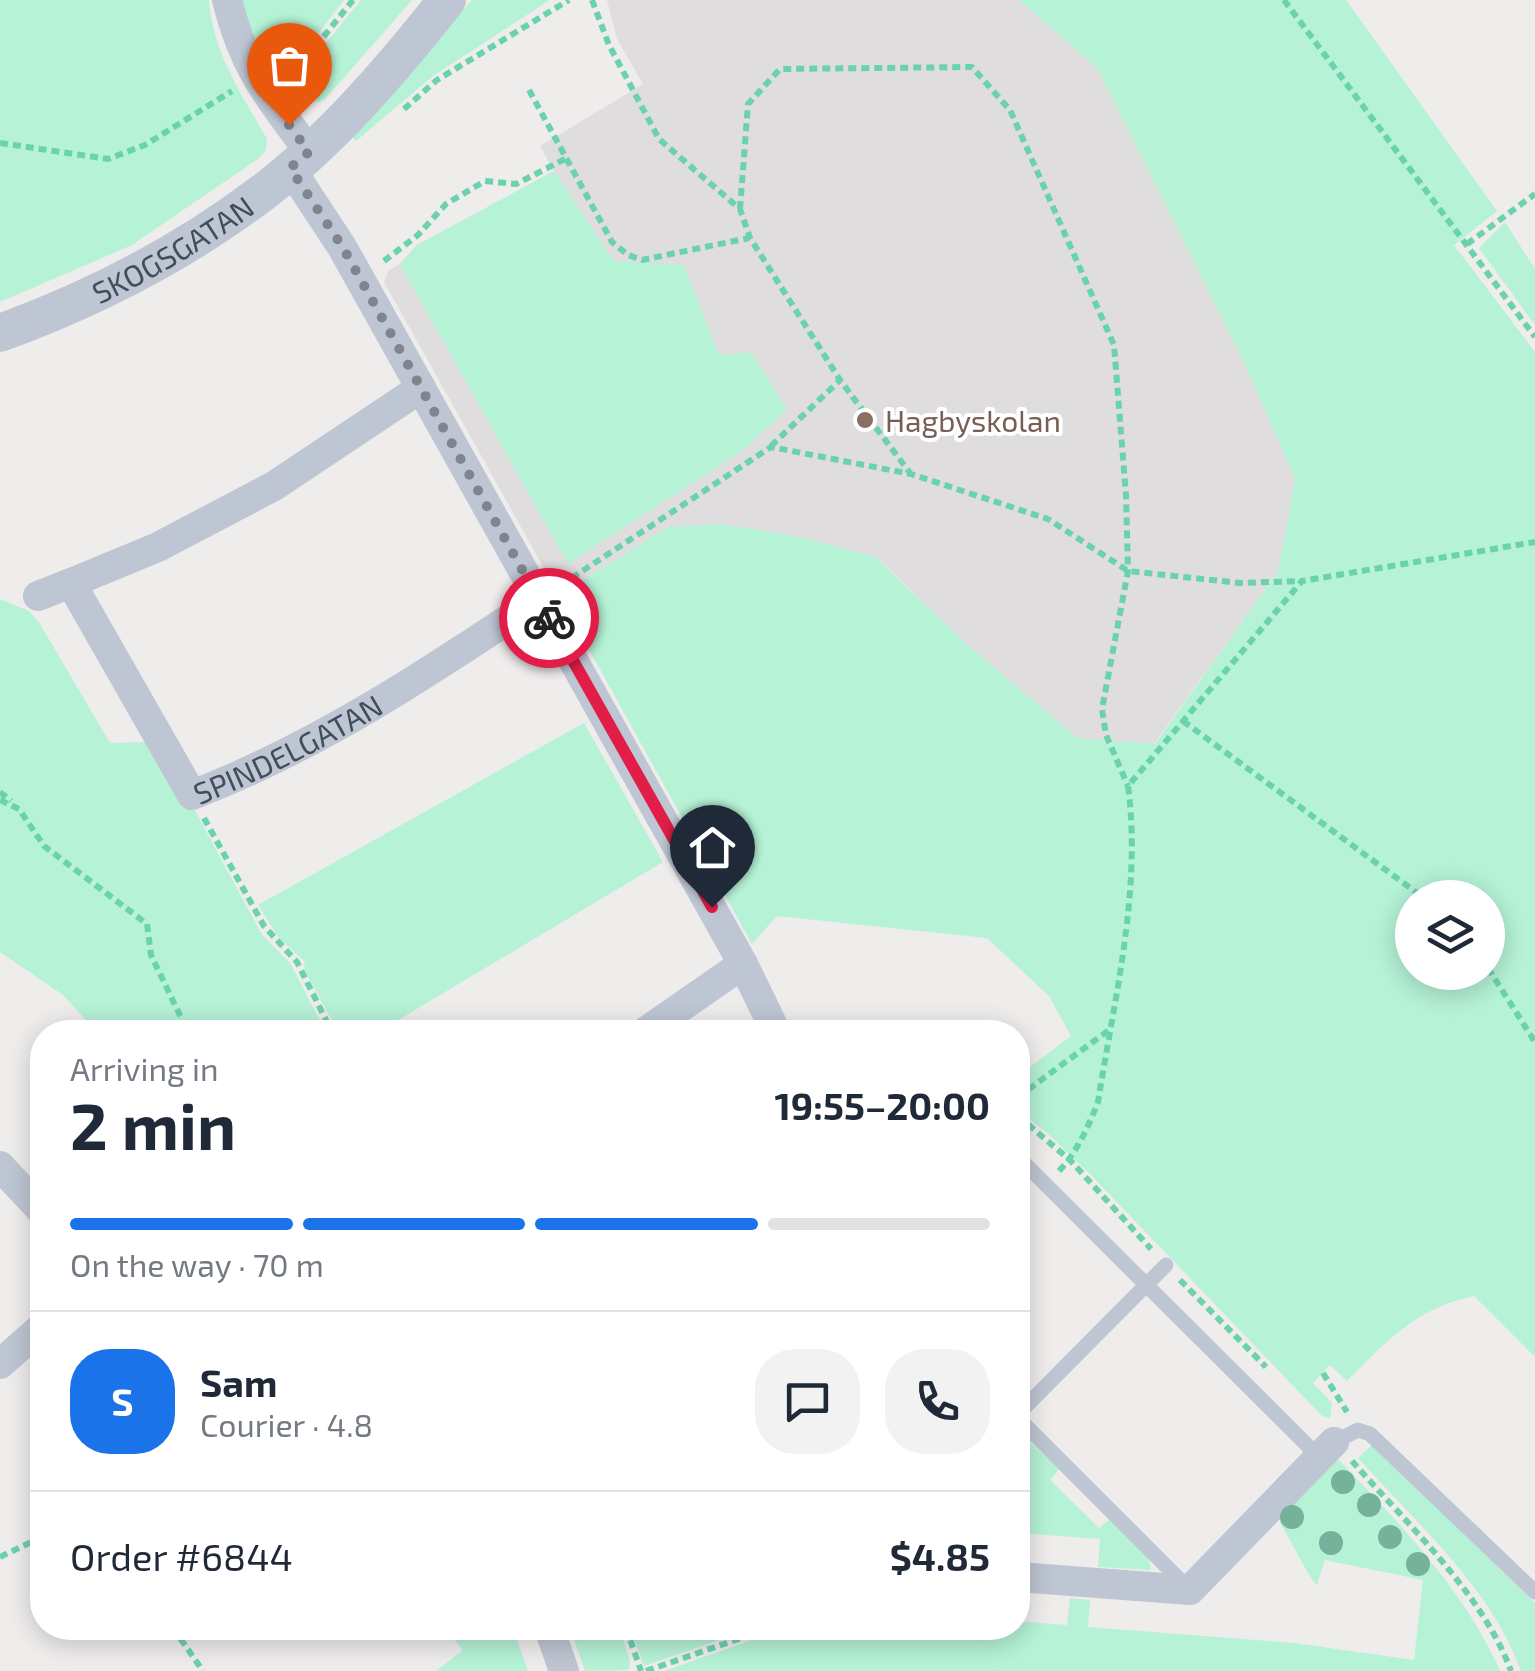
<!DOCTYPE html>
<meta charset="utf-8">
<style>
:root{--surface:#fff;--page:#f2f2f3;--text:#1f2937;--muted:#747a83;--line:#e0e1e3;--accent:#1a73e8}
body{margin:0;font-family:"Exo 2",sans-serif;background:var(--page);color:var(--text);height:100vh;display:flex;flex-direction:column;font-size:38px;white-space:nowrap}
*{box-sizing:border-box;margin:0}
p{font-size:32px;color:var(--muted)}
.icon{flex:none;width:55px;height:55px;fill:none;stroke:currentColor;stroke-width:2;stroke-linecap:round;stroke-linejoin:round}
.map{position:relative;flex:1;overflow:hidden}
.panel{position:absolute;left:30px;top:1020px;width:1000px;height:620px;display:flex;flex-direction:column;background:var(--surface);border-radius:40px;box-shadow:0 5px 25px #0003}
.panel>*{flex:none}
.buttons{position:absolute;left:1395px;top:880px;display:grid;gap:20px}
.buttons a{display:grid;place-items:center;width:110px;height:110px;border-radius:50%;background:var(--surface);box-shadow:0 5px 25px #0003;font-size:50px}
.pin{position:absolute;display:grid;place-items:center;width:85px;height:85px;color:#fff;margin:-102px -42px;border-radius:50% 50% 50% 0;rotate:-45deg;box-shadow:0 0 10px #0007}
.pin .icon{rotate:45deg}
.courier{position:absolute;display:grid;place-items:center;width:100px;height:100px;margin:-50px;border:8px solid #e11d48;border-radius:50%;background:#fff;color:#222;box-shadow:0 2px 12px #0007}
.headline em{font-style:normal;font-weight:700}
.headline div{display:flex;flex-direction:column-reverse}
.headline{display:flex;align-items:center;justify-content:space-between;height:170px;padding:0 40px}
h1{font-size:65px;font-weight:700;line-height:75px}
.bar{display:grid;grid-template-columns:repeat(4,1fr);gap:15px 10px;align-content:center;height:120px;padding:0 40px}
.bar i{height:12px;border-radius:8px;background:var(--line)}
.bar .selected{background:var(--accent)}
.bar p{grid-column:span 4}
.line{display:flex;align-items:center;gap:25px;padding:0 40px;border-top:2px solid var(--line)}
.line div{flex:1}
.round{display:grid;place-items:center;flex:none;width:105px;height:105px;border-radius:40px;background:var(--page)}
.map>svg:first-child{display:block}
.education{fill:#e0ddde}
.green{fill:#b5f2d6;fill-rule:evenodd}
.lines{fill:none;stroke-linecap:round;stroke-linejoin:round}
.path{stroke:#6bd2ae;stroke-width:6;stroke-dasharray:8 5;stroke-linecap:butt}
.service{stroke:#bec6d3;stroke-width:15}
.minor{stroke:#bec6d3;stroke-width:30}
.tertiary{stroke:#bec6d3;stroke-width:38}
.tree{fill:#74b29b}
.done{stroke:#7f848e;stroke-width:10;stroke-dasharray:0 18}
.route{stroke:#e11d48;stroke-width:12}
.education-dot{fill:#8d6e63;stroke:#fff;stroke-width:4}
.labels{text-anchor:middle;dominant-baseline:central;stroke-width:8;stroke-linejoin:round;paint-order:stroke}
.street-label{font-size:30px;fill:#434c5b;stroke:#fff}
.education-label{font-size:30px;fill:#785e54;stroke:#fff;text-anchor:start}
</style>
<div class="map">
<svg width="1535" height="1671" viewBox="0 0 1535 1671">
<rect width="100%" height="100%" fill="#efecec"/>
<!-- education -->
<path class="education" d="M607,0H1019L1098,69L1243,360L1295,479L1278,571L1154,744L1077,738L969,646L876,557L668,527L559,595L384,282L388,271L400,264L417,245L554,172L540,146L643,84L617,39Z"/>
<!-- green -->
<g class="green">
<path d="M0,0H209C212,51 242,95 267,139L266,150L258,159L132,245L0,302Z"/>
<path d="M241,0H344L292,68L274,79L245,20Z"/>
<path d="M361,0H412L325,99L319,102L305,99L292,85Z"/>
<path d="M472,0H550L433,76L356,141L352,137Z"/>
<path d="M1019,0H1346L1497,211L1454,245L1535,352V1357L1474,1296C1416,1308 1387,1341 1347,1381L1330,1365L1313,1383L1332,1403L1330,1418L1322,1416L1091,1175L1046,1132L1018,1110V1076L1071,1036L1049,996L987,938L777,916L752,944L559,595L668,527L720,524L791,535L875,557L969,646L1077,738L1155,744L1278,571L1295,479L1243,360L1098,69ZM1412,898H1488V972H1412Z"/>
<path d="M554,171L614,261L684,265L719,355L751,352L787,409L745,449L568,564L400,264L417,245Z"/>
<path d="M1505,222L1535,269V325L1479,248Z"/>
<path d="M0,599L29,611L40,624L110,743L149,742L193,807L262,935L290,963L326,1032H97L63,995L0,952Z"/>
<path d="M584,723L663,862L378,1032H338L305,971L304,961L279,938L258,905Z"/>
<path d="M1018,1431L1059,1469L1050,1480L1099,1528L1110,1519L1149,1559L1151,1570L1098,1567L1100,1539L1018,1533Z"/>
<path d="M1372,1445L1535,1603V1671H1521C1491,1587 1416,1523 1358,1458Z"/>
<path d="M1337,1458C1398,1522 1464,1589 1500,1671H664L786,1628H1018V1621L1067,1625L1070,1598L1090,1600L1088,1627L1294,1643L1414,1660L1423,1580L1325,1560L1317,1585C1308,1577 1290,1538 1280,1523L1279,1515Z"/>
<path d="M445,1628H513L528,1671H436L463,1650Z"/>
<path d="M570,1628H619L630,1661L629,1670L585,1671Z"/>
<path d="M630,1628H754L644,1666Z"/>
</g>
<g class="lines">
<!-- path -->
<g class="path">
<path d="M592,0L609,45L659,139L740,209L750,238L840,380L910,473"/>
<path d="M1284,0L1535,337"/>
<path d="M291,77L353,0"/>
<path d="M529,90L612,242L628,255L642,260L749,238"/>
<path d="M404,109L437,80L569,0"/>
<path d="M0,143L108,159L145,145L232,91"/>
<path d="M740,209L748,104L780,69L972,67L1010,110L1114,345L1126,495L1128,571L1102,709L1106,735L1128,786"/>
<path d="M1467,244L1535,194"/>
<path d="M384,261L418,235L446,204L485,181L516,184L565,159"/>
<path d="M771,446L840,380"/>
<path d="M561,585L771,447L911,474L1048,519L1128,571L1240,583L1302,581"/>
<path d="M1183,721L1424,898"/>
<path d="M0,792L11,801"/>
<path d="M0,800L19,809L44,846L147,924L151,955L188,1032"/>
<path d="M204,818L264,926L297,962L332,1032"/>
<path d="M1488,968L1535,1042"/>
<path d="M1018,1097L1109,1030"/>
<path d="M1018,1116L1070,1160L1151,1249"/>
<path d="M1059,1171C1078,1151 1088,1127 1098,1102C1114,1000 1142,890 1128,786L1302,581L1535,542"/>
<path d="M1180,1280L1266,1367"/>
<path d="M1323,1373L1347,1412"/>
<path d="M1352,1461C1406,1523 1483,1594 1511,1671"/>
<path d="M0,1557L42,1537"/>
<path d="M173,1628L203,1671"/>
<path d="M626,1628L641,1671"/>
<path d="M646,1671L770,1628"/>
</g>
<!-- service -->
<g class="service">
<path d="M1018,1157L1319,1457"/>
<path d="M1018,1414L1166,1265"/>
<path d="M1018,1418L1187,1587"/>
<path d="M1334,1442L1358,1430L1370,1434L1535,1592"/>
</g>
<!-- minor -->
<g class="minor">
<path d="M227,0C244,68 268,97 309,151"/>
<path d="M290,168L342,247L743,964L776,1032"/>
<path id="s1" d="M421,388L274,486L158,547L71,583L192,795C317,747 428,673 539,599"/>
<path d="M38,596L71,583"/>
<path d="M645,1032L743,964"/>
<path d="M0,1166L42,1211"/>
<path d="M0,1364L42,1327"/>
<path d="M1018,1577L1190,1590L1334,1442"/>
<path d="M549,1628L564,1671"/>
</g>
<!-- tertiary -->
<path class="tertiary" id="s2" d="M0,333C93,299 183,253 262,193C332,140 393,68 447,0"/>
</g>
<!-- trees -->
<g class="tree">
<circle cx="1343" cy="1482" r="12"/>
<circle cx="1369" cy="1505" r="12"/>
<circle cx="1292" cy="1517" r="12"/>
<circle cx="1390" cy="1537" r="12"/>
<circle cx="1331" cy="1543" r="12"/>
<circle cx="1418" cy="1564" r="12"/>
</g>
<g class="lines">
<!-- done -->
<path class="done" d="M289,125L309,152L290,168L342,246L549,618"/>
<!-- route -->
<path class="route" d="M549,618L712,907"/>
</g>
<!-- markers -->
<circle class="education-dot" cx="865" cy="420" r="10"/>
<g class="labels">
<!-- street labels -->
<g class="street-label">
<text stroke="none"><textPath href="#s2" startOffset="192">SKOGSGATAN</textPath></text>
<text stroke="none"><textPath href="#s1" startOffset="752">SPINDELGATAN</textPath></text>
</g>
<!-- education labels -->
<g class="education-label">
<text x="885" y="420">Hagbyskolan</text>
</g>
</g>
</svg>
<div class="buttons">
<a><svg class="icon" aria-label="layers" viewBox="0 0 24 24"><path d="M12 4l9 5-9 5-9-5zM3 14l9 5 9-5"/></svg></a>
</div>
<div class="pin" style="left:289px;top:125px;background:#ea580c"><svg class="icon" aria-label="bag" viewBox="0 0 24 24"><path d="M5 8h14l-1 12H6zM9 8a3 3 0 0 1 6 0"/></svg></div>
<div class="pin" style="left:712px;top:907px;background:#1f2937"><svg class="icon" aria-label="home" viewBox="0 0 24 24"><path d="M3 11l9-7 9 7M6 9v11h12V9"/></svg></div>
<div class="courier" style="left:549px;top:618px"><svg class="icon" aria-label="bike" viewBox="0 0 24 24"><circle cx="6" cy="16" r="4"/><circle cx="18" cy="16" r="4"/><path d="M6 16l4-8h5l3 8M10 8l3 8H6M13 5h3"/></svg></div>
<section class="panel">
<div class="headline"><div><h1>2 min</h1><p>Arriving in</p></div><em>19:55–20:00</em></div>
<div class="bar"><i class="selected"></i><i class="selected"></i><i class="selected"></i><i></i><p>On the way · 70 m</p></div>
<div class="line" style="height:180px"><b class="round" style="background:var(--accent);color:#fff">S</b><div><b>Sam</b><p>Courier · 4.8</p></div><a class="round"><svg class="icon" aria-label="chat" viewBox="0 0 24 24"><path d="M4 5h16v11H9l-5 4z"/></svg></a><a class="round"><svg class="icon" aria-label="phone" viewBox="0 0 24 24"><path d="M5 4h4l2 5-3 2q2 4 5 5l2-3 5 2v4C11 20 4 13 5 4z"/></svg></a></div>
<div class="line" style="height:130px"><div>Order #6844</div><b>$4.85</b></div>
</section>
</div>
